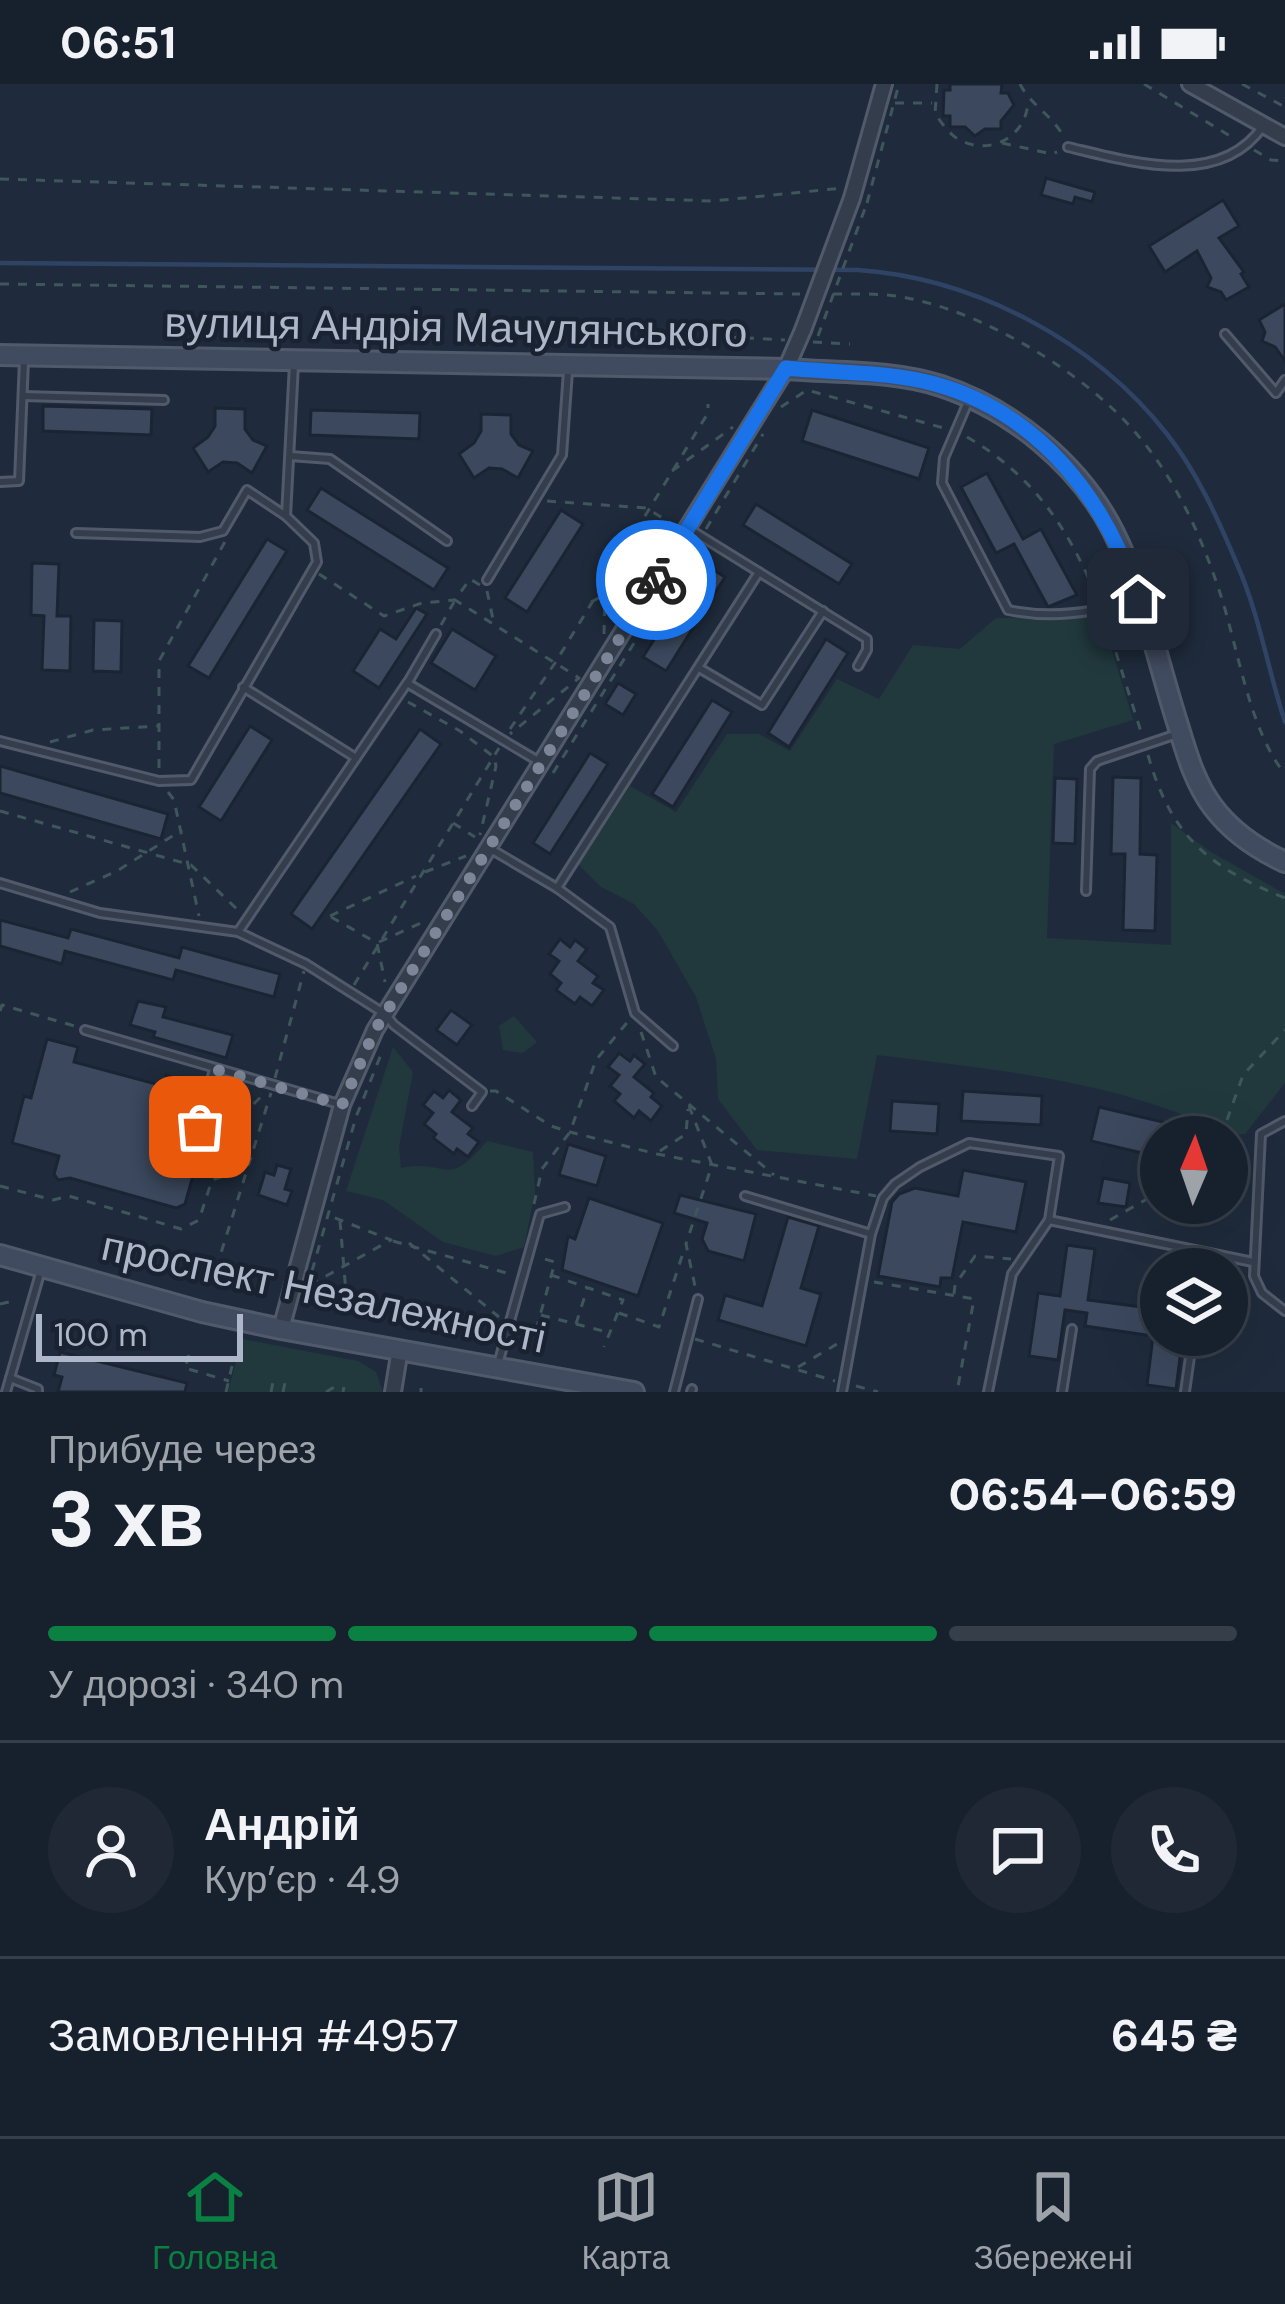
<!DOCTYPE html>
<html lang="uk">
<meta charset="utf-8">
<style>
:root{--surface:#17202d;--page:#202835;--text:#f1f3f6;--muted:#9ea3aa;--line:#363e49;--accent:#0b8043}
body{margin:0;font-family:"DM Sans",sans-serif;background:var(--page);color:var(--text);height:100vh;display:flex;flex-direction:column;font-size:45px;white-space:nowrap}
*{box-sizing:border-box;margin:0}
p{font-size:39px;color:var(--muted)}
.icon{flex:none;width:66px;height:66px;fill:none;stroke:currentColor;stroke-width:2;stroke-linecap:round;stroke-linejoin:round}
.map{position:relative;height:1308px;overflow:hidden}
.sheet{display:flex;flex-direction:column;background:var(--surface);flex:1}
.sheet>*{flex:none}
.needle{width:78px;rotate:2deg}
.controls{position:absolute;left:1140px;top:1032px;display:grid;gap:24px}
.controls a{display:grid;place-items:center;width:108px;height:108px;border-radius:50%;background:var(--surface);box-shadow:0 12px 48px #0002,0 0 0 3px var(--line);font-size:60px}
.scale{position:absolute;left:36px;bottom:30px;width:207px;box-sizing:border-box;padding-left:12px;border:6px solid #aeb7c9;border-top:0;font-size:33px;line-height:42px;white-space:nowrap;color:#aeb7c9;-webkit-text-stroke:9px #192231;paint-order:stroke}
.pin{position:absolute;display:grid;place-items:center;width:102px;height:102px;color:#fff;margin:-51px;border-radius:24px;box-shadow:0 6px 18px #0006}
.courier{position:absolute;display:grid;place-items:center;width:120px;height:120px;margin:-60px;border:9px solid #1a73e8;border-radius:50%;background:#fff;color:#222;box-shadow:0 3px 15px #0007}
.overview em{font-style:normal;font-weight:800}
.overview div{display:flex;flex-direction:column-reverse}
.overview{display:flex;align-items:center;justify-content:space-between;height:204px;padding:0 48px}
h1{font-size:78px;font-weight:800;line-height:90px}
.bar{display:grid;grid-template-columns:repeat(4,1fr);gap:18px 12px;align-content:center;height:144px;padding:0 48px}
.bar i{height:15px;border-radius:9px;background:var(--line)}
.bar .active{background:var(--accent)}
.bar p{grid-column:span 4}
.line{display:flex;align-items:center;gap:30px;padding:0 48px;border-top:3px solid var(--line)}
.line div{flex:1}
.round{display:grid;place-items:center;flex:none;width:126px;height:126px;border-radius:63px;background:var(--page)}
.status{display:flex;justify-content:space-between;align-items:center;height:84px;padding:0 60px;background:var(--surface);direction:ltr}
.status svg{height:33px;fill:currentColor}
.tab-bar{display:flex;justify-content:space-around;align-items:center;height:168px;border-top:3px solid var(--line);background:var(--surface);font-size:33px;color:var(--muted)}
.tab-bar a{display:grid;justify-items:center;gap:6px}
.tab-bar .active{color:var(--accent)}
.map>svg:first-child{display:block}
.green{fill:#21393d}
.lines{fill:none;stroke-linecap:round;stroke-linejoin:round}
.stream{stroke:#2f4364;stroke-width:4.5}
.building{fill:#3b485d;stroke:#1b2433;stroke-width:3}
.lane-casing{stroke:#515a6a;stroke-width:12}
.street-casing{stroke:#515a6a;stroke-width:20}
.secondary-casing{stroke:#515a6a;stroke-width:24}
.path{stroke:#3f565b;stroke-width:3;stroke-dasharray:9 9;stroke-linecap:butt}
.lane{stroke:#333d4c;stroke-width:6}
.street{stroke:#333d4c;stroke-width:14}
.secondary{stroke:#414b60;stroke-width:18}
.street-bridge-casing{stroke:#515a6a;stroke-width:20;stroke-linecap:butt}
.path-bridge{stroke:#3f565b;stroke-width:3;stroke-dasharray:9 9;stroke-linecap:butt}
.street-bridge{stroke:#333d4c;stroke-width:14}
.done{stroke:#7c8698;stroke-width:12;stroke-dasharray:0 21.6}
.route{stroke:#1a73e8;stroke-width:15}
.labels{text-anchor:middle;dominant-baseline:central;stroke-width:9;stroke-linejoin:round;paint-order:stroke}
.street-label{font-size:42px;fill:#aeb7c9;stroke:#192231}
</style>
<div class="status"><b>06:51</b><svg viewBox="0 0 49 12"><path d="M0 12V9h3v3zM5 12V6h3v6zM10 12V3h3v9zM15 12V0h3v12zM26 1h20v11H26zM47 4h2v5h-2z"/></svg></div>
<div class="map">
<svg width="1285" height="1308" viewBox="0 0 1285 1308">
<rect width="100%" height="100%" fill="#1f2b3c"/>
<!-- green -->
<g class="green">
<path d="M1102,533L1133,636L1054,660L1047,854L1171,861V739L1211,768L1285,810V999L1245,1050L1191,1053L1181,1030C1083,993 981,984 877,971L857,1075L757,1066L718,1015L716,975L696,913L658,847L634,820L601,803L578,780L630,702L676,728L727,650H759L790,667L837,595L879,615L913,561L960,565L996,534Z"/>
<path d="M514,932L537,958L523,969L503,966L499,942Z"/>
<path d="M393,963L413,988L399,1063L401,1084C449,1074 445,1107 487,1057L533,1068L535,1108L524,1163L496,1172L443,1158L383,1116L346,1107Z"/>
<path d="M242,1255L358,1277L376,1288L383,1308H228Z"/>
</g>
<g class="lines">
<!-- stream -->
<path class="stream" d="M0,179L858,186C975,194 1094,257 1167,350C1197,388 1218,435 1237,480C1259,530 1268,586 1285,638"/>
</g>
<!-- building -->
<g class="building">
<path d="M950,0H1002L1001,9H1008L1014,21L1001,37V45H985L975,52L965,43H950V32H943L944,6H950Z"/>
<path d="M1046,94L1095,108L1092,118L1075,113L1073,120L1041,111Z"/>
<path d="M1223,116L1239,142L1219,154L1244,188L1241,190L1249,203L1226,216L1221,208L1207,203L1211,194L1197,167L1165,188L1149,162Z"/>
<path d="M1285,220V277L1275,263L1262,257L1265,248L1259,236Z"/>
<path d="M43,322L152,325L151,351L43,347Z"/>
<path d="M215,324L245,325V345L253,356L267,362L252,389L237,379L223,378L208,388L193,364L208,353L215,342Z"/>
<path d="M311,326L420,329L419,355L310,351Z"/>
<path d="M812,326L929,364L919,395L802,357Z"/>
<path d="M481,330L511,331V350L519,361L533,367L518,394L502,385L489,384L474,394L459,370L474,359L481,347Z"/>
<path d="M987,389L1023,455L1041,445L1077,511L1048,523L1014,460L996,469L961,403Z"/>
<path d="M321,404L448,484L434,506L307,426Z"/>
<path d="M756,420L852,480L839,500L743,441Z"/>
<path d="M561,426L583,440L527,528L505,514Z"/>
<path d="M267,455L287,467L209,594L188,582Z"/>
<path d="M32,479L59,480L57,532H71L70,587L42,586L44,532L31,531Z"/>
<path d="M702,479L725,493L666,587L643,573Z"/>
<path d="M416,524L427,530L379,604L353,587L380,545L396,555Z"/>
<path d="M94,536L122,537L121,588L93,587Z"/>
<path d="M452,545L496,572L475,606L431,579Z"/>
<path d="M826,555L848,569L789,663L768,649Z"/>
<path d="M618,599L636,610L623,631L605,620Z"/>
<path d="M712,616L732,628L673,723L652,710Z"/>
<path d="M250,642L272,656L221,737L199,723Z"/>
<path d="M420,645L441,660L312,845L291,830Z"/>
<path d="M590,669L608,680L550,770L533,759Z"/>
<path d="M0,682L168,730L161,755L0,709Z"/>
<path d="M1113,693L1141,694L1140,770L1157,771L1155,847L1123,846L1125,770H1111Z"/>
<path d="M1055,694L1077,695L1075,760L1053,759Z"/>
<path d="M0,836L68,854L71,845L179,874L182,863L280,890L274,913L176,886L173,896L65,867L62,880L0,862Z"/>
<path d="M560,855L570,863L575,856L587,865L578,877L598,892L593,899L604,906L592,922L580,913L575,920L556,906L561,899L550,890L559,877L549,870Z"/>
<path d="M138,917L166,923L163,933L233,951L226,974L153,953L155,948L130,941Z"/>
<path d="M451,926L472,941L457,961L436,946Z"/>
<path d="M47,955L78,963L74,978L163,1002L166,991L185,997L173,1042L179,1043L176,1055L214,1066L222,1039L233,1043L220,1081L198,1074L185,1120L176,1124L70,1094L58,1096L54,1090L59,1072L12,1059L24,1012L31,1014Z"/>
<path d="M619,969L630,977L634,971L645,980L634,993L654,1009L651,1013L662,1022L651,1037L639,1027L634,1034L614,1017L620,1010L610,1002L619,991L608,983Z"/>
<path d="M222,994L242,999L232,1029L212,1022Z"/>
<path d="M449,1006L461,1016L452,1028L473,1044L468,1050L479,1058L468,1073L457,1065L454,1070L433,1054L436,1050L424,1040L433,1029L423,1021L434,1007L443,1014Z"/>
<path d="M963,1007L1042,1012L1041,1041L961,1037Z"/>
<path d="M892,1017L939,1020L937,1050L890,1047Z"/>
<path d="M1099,1023L1163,1038L1155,1072L1091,1057Z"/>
<path d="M568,1060L606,1072L597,1102L559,1091Z"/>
<path d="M277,1081L291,1085L285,1105L292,1107L287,1121L258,1111L265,1088L274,1091Z"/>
<path d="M963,1086L1026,1098L1016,1148L963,1138L952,1194H941L940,1203L878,1192L892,1118L899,1110L915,1104L958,1112Z"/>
<path d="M1103,1094L1130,1099L1126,1123L1098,1119Z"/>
<path d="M680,1111L756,1130L744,1177L708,1167L702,1155L707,1139L674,1129Z"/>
<path d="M589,1114L663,1139L638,1212L562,1186L568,1152L575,1155Z"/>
<path d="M788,1133L819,1142L801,1204L821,1210L806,1262L718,1236L725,1211L762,1222Z"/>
<path d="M1067,1161L1095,1165L1088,1216L1157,1225L1155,1237L1161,1238V1251H1183L1176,1305L1147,1301L1153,1252L1085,1242L1087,1229L1065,1226L1058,1276L1029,1272L1038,1209L1060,1212Z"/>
<path d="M60,1268L187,1299L185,1308H58L62,1293L54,1291Z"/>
</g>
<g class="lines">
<defs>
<g id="lane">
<path d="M1068,63C1131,78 1220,105 1263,42"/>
<path d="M1225,250L1276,309L1285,296"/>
<path d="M23,312L164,316"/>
<path d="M968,318L944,374L942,399L1008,526C1051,535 1094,529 1135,516"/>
<path d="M290,372L330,375L447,457"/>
<path d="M0,398L19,397L24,276"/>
<path d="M691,446L867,555V566L858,582"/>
<path d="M76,449L200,453L223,447L247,406L286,432L294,280"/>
<path d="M487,496L562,371L568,287"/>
<path d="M699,584L762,621L823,527"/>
<path d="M408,598L436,550"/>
<path d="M243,603L356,674"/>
<path d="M0,657L159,697L191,696L317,478L314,459L286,432"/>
<path d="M489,764L557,804L610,843L635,929L673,962"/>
<path d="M0,799L100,829L238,848L306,880L385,930L394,941L482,1008L472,1022"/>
<path d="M557,804L759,488"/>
<path d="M1086,807L1090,685L1097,677L1177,650"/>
<path d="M238,848L407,599L538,677"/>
<path d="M85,946L339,1020"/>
<path d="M1285,1037L1261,1050L1254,1192L1262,1209L1285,1227"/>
<path d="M213,1047L199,1043L214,985"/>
<path d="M745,1112L871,1150"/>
<path d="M1049,1136L1253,1178"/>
<path d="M498,1280L540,1130L565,1123"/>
<path d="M10,1294L38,1305V1308"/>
<path d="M6,1308L41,1186"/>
<path d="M674,1308L698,1215"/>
<path d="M691,1308L692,1305"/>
<path d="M842,1308L871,1150L883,1114L895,1100L920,1083L969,1059L1059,1072L1049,1136L1012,1190L988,1308"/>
<path d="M1062,1308L1072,1245"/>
<path d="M1185,1308L1190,1273"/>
</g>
<g id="street">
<path d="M1190,0L1285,53"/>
<path d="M852,114L884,0"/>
<path d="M281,1245L342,1021L375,946L786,285L803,246"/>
<path d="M393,1308L400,1265"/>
</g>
<g id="secondary">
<path d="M0,271L786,285C836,289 893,286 941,302C1011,325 1079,380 1113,447C1143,506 1157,575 1177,638C1186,667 1194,698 1213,723C1231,747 1257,765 1285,778"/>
<path d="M0,1171L202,1228L281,1245L634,1308"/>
</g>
</defs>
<!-- lane casing -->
<use href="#lane" class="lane-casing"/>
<!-- street casing -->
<use href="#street" class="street-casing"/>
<!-- secondary casing -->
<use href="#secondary" class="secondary-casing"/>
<!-- path -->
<g class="path">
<path d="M937,0L935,30C941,38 947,47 955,53C987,75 1028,53 1028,16"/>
<path d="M1020,0C1031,22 1054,32 1064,54"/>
<path d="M1144,0L1235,55"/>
<path d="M1242,0L1285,23"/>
<path d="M895,19H932"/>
<path d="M1002,59L1052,70L1057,68"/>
<path d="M1254,66L1271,76L1285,77"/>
<path d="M0,95L713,117L843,104"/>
<path d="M867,119L899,0"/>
<path d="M0,200L800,210"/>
<path d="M833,210C858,210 883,209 907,214C986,229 1089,291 1140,354C1177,398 1202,454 1220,509C1238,563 1249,646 1285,690"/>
<path d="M709,252L785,256"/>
<path d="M813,258L850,260"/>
<path d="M781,323L807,306L947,345"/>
<path d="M967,353C1033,391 1069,445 1097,514"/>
<path d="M672,387L733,343"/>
<path d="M547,417L646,424L671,439"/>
<path d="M706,445L763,350"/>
<path d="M319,490L384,532L422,519L455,516"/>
<path d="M480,501L470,495L455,516L579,594L510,650"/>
<path d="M487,507L494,540"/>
<path d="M591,518C620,504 633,488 630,456"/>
<path d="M1105,534L1142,651"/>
<path d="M441,541L454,518"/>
<path d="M604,550L605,513"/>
<path d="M408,618L460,647L494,673L496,682L480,751"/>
<path d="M510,645L555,579L708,329V320"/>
<path d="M50,658L93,646L158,642"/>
<path d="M1148,671C1171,752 1208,783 1285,814"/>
<path d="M159,684V577L227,454"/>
<path d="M553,689L694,463"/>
<path d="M168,708L174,716L199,832"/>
<path d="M0,727L191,781L241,829"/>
<path d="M453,739L475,753"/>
<path d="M425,788L466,772"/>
<path d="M70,808L117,787L182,746"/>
<path d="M330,832L416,792"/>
<path d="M331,833L377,859L385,898"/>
<path d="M379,858L423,838"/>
<path d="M354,901L499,664"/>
<path d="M0,927L2,921L78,943"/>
<path d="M641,948L656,993L774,1091"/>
<path d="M275,994L304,887"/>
<path d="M490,1007H496L551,1042L570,1048L657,1070L876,1112"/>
<path d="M689,1022L712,1081L686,1160L696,1207"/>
<path d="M1221,1053L1243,991L1285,946"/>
<path d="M660,1067L686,1050L688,1025"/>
<path d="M0,1102L53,1116L69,1112L181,1145L199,1136L212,1096L221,1093L237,1036L265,1009"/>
<path d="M534,1120L542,1085L570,1048L596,976L630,935"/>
<path d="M1110,1136L1161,1107"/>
<path d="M340,1137L346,1209"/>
<path d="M393,1157L510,1190"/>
<path d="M409,1159L499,1233"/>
<path d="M216,1185L271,1009"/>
<path d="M312,1187L356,1033L382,968"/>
<path d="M551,1191L623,1216L604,1263"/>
<path d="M874,1198L974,1215L957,1308"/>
<path d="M310,1201L391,1156L330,1132"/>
<path d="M954,1210L955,1201L975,1172L1011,1175"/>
<path d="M0,1220L9,1218"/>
<path d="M619,1229L659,1243L684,1166"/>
<path d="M541,1231L607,1248"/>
<path d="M576,1240L587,1205"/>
<path d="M536,1246L555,1178L538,1173"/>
<path d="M695,1255L835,1297"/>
<path d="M189,1271L185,1284L229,1297"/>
<path d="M798,1283L842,1257"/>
<path d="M856,1302L878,1308"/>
<path d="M226,1308L232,1282"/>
<path d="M271,1308L274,1292"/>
<path d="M283,1308L286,1294"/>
<path d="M326,1308L336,1302"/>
<path d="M343,1308L344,1303"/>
<path d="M421,1308V1304"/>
</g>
<!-- lane -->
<use href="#lane" class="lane"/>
<!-- street -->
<use href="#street" class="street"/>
<!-- secondary -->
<use href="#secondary" class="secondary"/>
<defs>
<path id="street-bridge" d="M803,246L852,114"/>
</defs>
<!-- street-bridge casing -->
<use href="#street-bridge" class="street-bridge-casing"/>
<!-- path-bridge -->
<path class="path-bridge" d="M818,252L867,119"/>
<!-- street-bridge -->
<use href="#street-bridge" class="street-bridge"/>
</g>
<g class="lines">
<!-- done -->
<path class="done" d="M200,1043L214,985L342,1021L375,946L656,496"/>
<!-- route -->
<path class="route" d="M656,496L786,284C834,289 888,287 935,300C1040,329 1106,416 1138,515"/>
</g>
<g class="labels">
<!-- street labels -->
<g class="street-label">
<text transform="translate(456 243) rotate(1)">вулиця Андрія Мачулянського</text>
<text transform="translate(324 1208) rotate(12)">проспект Незалежності</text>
</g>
</g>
</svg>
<div class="controls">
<a><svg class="needle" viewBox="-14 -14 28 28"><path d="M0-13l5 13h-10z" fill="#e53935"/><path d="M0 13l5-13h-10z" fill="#9ea3aa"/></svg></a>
<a><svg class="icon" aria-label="layers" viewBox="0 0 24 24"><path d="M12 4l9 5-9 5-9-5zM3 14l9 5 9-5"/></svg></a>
</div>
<div class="scale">100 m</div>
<div class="pin" style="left:200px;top:1043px;background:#ea580c"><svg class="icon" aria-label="bag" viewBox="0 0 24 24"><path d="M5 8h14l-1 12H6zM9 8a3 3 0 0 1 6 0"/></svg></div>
<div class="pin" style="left:1138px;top:515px;background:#1f2937"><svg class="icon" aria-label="home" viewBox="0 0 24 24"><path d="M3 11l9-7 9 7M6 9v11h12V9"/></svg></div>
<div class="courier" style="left:656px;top:496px"><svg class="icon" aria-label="bike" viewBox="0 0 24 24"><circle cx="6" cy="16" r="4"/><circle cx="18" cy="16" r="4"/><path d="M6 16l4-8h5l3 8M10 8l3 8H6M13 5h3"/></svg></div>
</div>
<section class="sheet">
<div class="overview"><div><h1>3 хв</h1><p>Прибуде через</p></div><em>06:54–06:59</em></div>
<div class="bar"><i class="active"></i><i class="active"></i><i class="active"></i><i></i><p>У дорозі · 340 m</p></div>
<div class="line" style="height:216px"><a class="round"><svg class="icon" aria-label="person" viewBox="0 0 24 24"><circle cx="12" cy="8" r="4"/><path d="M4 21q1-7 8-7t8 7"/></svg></a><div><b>Андрій</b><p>Кур’єр · 4.9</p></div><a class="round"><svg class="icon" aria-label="chat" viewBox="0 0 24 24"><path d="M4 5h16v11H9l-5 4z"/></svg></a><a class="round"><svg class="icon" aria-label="phone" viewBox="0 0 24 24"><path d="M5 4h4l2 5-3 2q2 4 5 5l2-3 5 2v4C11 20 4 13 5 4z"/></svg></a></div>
<div class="line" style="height:156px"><div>Замовлення #4957</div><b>645 ₴</b></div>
</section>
<nav class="tab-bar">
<a class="active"><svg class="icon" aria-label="home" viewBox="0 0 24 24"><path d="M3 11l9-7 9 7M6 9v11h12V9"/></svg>Головна</a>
<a><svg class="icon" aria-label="map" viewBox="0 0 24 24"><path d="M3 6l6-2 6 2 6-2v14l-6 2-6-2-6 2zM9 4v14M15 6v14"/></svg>Карта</a>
<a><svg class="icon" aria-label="saved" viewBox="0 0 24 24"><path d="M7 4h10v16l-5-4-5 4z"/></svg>Збережені</a>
</nav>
